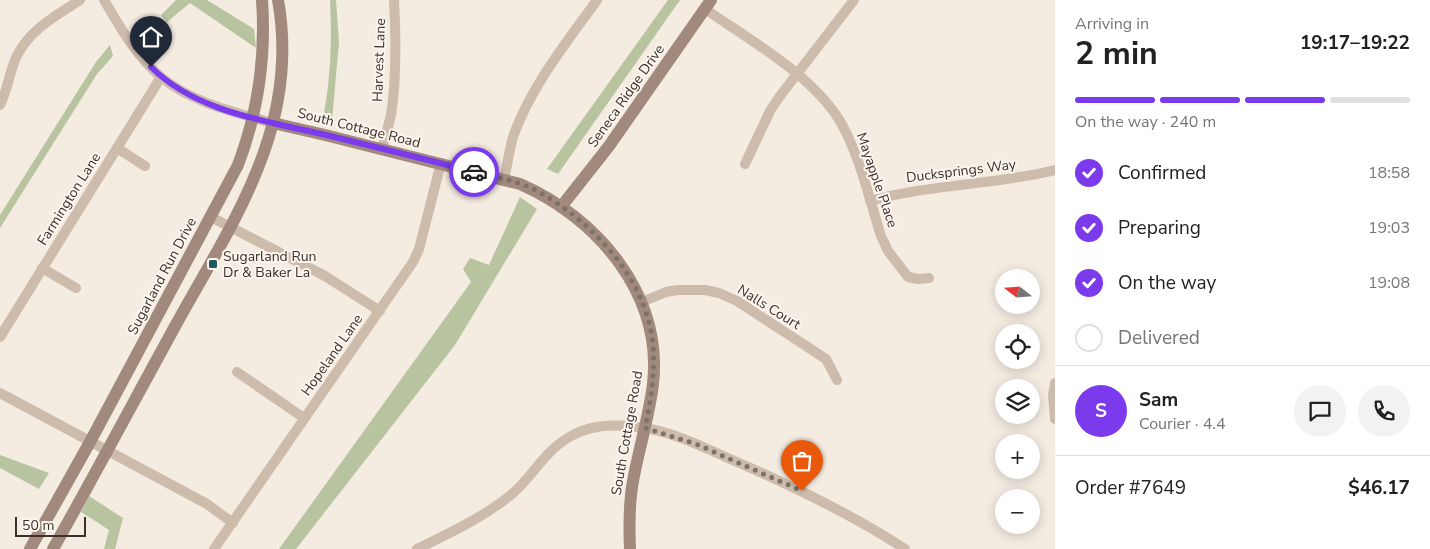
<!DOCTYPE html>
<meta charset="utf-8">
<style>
:root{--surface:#fff;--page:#f2f2f2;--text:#222;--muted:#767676;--line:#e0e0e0;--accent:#7c3aed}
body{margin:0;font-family:"Nunito Sans",sans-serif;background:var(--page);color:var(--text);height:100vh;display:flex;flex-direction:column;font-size:19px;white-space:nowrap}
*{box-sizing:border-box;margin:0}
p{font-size:16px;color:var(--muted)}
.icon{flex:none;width:28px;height:28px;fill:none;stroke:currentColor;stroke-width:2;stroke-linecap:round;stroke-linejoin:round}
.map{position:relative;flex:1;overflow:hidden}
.drawer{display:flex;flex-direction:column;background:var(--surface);width:375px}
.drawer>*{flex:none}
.needle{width:32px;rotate:287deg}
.buttons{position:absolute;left:995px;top:269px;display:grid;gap:10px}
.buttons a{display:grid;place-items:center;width:45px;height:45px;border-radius:50%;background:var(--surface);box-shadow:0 2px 12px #0003;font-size:25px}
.scale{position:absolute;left:15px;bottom:12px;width:71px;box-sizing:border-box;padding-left:5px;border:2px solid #3b302b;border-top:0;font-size:14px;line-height:18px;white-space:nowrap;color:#3b302b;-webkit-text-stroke:4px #fbf5ee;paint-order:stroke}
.pin{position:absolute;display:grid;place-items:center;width:42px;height:42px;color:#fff;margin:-51px -21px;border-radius:50% 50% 50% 0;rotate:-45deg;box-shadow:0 0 5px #0007}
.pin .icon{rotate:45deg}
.courier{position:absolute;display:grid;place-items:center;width:50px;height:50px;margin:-25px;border:4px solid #7c3aed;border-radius:50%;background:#fff;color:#222;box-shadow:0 1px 6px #0007}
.overview em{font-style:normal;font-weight:700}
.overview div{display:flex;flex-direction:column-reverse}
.overview{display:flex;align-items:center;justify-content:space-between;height:85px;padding:0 20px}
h1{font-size:32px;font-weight:700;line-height:38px}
.bar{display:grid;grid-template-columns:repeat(4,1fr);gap:8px 5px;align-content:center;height:60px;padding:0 20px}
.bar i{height:6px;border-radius:4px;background:var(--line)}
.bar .active{background:var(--accent)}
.bar p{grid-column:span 4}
.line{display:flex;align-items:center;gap:12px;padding:0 20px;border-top:1px solid var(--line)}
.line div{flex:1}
.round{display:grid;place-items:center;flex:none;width:52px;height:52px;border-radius:26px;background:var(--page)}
ol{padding:0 20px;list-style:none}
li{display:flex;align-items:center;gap:15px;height:55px}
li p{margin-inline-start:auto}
li .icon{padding:5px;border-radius:50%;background:var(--accent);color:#fff;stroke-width:4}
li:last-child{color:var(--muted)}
li i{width:28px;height:28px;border:2px solid var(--line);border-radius:50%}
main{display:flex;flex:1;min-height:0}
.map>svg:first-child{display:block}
.green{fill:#b8c4a0}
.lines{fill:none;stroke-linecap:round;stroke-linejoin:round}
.street{stroke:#cdbbac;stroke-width:10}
.secondary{stroke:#a18a7d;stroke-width:12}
.done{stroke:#7c716b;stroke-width:5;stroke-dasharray:0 9}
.route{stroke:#7c3aed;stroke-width:6}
.poi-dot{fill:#1f5a5e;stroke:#fbf5ee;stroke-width:2}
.labels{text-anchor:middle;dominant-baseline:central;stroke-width:4;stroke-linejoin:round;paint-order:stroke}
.street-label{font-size:14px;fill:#3b302b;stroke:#fbf5ee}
.poi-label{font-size:14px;fill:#3b302b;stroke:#fbf5ee;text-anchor:start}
</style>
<main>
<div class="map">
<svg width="1055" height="549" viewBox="0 0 1055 549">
<rect width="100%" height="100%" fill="#f4ebe1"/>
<!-- green -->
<g class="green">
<path d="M176,0H207L254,29L256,48L190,3L167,22L161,15Z"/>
<path d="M330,0H336L339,42L332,121L323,119C331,76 332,43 330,0Z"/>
<path d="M668,0H680L558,174L547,169Z"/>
<path d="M110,45L113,56L97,74L0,228V215L96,62Z"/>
<path d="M520,197L537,209L455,345L296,549H279L471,282L463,269L470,258L489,265Z"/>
<path d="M0,455L49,473L39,489L0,468Z"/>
<path d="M89,496L123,518L115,549H104L109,530L81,512Z"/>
</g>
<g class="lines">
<!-- street -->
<g class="street">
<path d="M104,0C120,27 136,56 161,77C192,103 235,112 273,123"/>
<path d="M705,9C750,40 811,74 840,121C860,156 869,198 881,236L888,251L908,277L918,279L929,278"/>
<path d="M0,105C7,91 9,75 15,60C27,31 54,17 80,0"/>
<path d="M117,148L145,166"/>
<path d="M382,149C385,138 388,127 391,115C397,78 396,38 394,0"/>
<path d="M745,164L771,109L780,96L854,0"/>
<path d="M504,179C508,164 509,148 514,134C532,85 567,42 597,0"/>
<path d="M870,201C931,184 994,185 1055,170"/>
<path d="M211,217L325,276L380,311"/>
<path d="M42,268L76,288"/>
<path d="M642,302L666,292L678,290H705L719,293L737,301L826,359L837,380"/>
<path d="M0,337L161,77"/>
<path d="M237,372L304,418"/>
<path d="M1055,383L1053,395L1055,419"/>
<path d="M0,393L207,504L233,523"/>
<path d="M214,549L413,262L419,249L441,163"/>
<path d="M417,549C450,533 484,517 512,494C534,475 544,451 571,436C593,423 621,424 645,428C675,433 703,447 730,459C791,485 850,513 905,549"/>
</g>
<!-- secondary -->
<g class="secondary">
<path d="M273,123L325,135L520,184C598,218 663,295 653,384C649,417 639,448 633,481C629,503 629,526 630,549"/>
<path d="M561,207L609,146L711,0"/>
<path d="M30,549L90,442L238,165C258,112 266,56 262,0"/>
<path d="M53,549C94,476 133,403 173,330C231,224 301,128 278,0"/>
</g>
</g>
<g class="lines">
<!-- done -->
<path class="done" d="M474,172C496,177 519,181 539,192C594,223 647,280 653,345C655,373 651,400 645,428L696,444L802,491"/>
<!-- route -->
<path class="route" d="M151,67C196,112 266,121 326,135C376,147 425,159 474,172"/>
</g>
<!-- markers -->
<rect class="poi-dot" x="208" y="259" width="10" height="10" rx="2.5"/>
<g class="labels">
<!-- street labels -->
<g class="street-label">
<text transform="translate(379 60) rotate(-88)">Harvest Lane</text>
<text transform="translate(626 96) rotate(-55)">Seneca Ridge Drive</text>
<text transform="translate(359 128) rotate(14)">South Cottage Road</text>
<text transform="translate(961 171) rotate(-7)">Ducksprings Way</text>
<text transform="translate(877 180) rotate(71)">Mayapple Place</text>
<text transform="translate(69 199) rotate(-58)">Farmington Lane</text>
<text transform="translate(162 276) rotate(-62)">Sugarland Run Drive</text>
<text transform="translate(769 307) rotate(32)">Nalls Court</text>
<text transform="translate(332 355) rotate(-55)">Hopeland Lane</text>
<text transform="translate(627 433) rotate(-80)">South Cottage Road</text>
</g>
<!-- poi labels -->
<g class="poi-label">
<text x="223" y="256">Sugarland Run<tspan x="223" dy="16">Dr &amp; Baker La</tspan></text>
</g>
</g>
</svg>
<div class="buttons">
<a><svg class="needle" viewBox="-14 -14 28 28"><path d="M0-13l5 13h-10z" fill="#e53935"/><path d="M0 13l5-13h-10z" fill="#767676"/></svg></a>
<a><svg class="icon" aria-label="locate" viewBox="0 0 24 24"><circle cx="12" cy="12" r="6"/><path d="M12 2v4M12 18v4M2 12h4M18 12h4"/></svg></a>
<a><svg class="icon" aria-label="layers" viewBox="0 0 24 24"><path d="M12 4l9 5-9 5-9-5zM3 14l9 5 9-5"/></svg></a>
<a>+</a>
<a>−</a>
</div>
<div class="scale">50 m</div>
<div class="pin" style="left:802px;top:491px;background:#ea580c"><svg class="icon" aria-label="bag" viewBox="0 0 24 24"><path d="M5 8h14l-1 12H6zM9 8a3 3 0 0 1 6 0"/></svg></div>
<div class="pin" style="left:151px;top:67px;background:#1f2937"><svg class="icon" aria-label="home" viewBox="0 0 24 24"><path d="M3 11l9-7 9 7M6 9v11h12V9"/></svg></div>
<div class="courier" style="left:474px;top:172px"><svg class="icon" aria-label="car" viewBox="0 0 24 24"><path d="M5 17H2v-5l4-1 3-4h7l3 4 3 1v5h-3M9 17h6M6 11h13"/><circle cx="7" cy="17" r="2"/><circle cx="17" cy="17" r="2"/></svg></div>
</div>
<section class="drawer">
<div class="overview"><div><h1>2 min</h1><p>Arriving in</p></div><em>19:17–19:22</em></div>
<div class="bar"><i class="active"></i><i class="active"></i><i class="active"></i><i></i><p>On the way · 240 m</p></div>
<ol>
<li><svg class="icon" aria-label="check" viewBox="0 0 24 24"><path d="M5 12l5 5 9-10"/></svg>Confirmed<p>18:58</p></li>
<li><svg class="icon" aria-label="check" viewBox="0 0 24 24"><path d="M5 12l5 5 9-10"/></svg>Preparing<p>19:03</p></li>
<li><svg class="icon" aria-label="check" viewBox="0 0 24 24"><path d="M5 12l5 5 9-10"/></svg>On the way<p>19:08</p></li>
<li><i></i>Delivered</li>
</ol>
<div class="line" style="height:90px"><b class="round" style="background:var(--accent);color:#fff">S</b><div><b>Sam</b><p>Courier · 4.4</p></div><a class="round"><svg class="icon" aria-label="chat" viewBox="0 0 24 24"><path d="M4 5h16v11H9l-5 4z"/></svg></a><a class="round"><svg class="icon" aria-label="phone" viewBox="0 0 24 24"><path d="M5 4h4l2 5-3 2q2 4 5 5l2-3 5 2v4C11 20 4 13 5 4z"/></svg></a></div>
<div class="line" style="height:65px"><div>Order #7649</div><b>$46.17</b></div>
</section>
</main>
